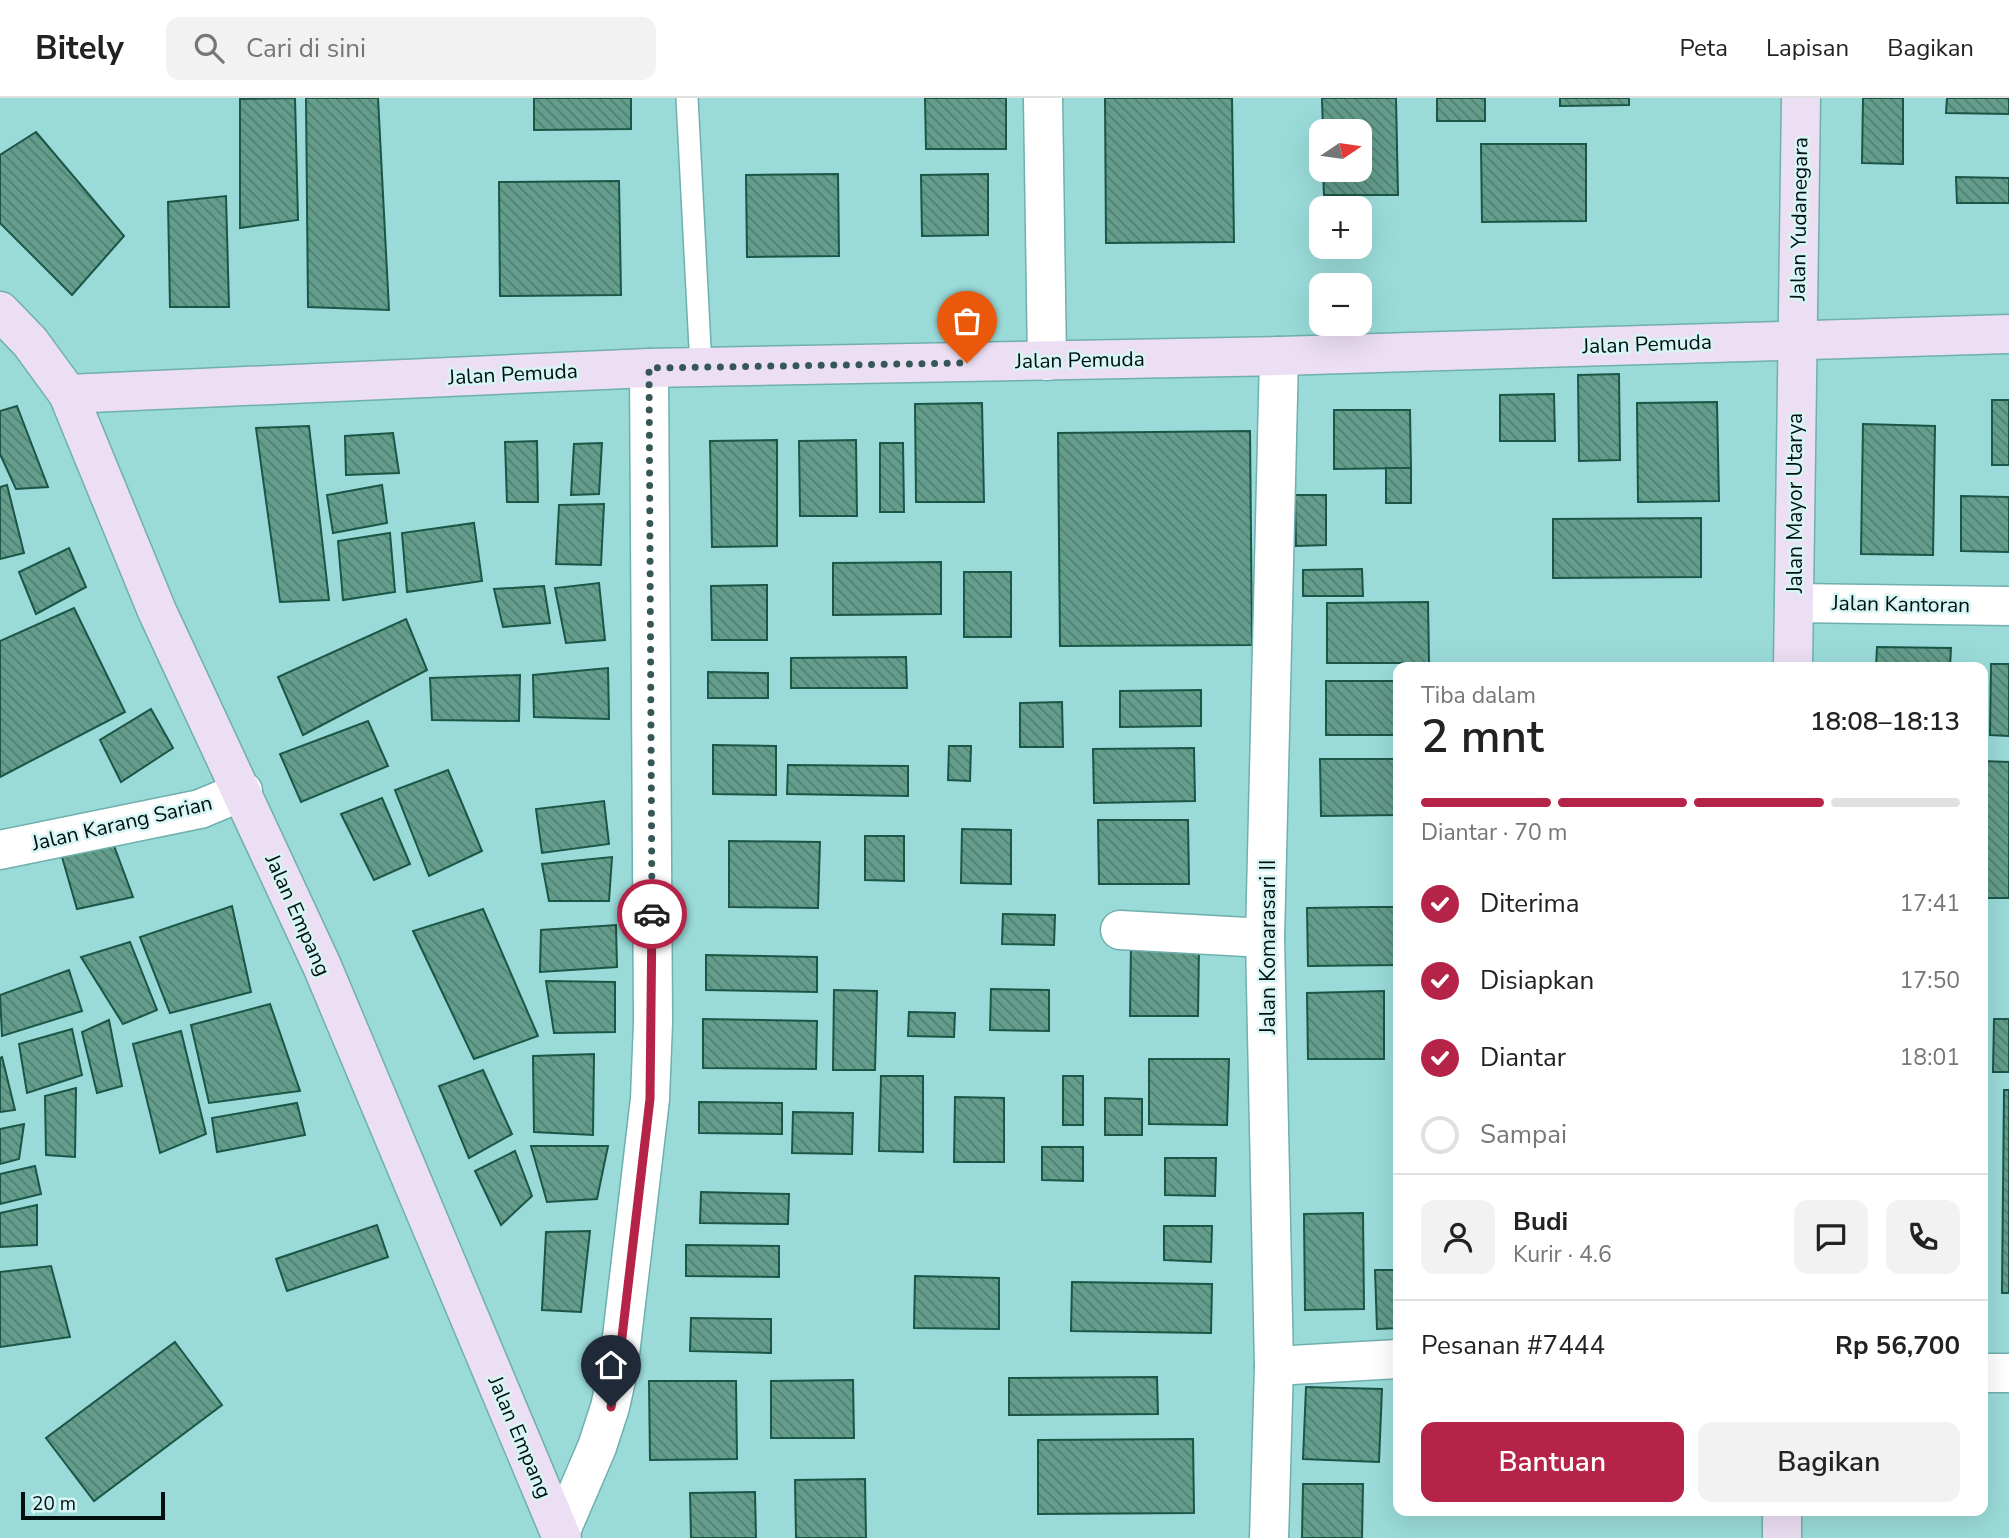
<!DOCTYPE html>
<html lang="id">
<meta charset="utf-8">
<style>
:root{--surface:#fff;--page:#f2f2f2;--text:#222;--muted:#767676;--line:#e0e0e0;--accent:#b52448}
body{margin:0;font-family:"Nunito Sans",sans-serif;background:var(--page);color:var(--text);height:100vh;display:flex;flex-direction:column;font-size:26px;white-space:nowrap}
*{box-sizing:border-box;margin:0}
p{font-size:23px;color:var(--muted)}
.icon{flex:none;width:38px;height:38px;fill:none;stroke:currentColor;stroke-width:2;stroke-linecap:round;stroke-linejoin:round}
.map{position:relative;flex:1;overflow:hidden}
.drawer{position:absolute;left:1393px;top:564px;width:595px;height:854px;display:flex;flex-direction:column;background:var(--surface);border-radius:14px;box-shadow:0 7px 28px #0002}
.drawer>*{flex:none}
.needle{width:46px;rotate:77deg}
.controls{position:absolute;left:1309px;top:21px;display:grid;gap:14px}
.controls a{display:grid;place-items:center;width:63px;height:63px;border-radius:14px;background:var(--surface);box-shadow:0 7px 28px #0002;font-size:35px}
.scale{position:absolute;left:21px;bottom:18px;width:144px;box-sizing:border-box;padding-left:7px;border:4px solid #001010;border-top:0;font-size:19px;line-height:24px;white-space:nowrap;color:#001010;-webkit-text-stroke:5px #d6f5f4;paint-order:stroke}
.pin{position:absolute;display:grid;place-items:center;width:60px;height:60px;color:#fff;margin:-72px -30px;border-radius:50% 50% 50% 0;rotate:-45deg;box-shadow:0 0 7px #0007}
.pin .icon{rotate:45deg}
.courier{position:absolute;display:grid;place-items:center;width:70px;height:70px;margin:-35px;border:5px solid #b52448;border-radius:50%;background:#fff;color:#222;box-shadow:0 2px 9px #0007}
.head em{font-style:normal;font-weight:600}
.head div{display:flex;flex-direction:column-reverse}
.head{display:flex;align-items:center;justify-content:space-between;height:119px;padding:0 28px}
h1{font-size:46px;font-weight:600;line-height:52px}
.bar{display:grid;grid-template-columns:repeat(4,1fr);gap:10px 7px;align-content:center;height:84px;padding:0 28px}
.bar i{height:9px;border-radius:5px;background:var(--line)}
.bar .on{background:var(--accent)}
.bar p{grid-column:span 4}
.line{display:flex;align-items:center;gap:18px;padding:0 28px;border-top:2px solid var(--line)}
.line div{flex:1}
.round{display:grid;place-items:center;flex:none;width:74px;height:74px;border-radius:14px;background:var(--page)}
ol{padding:0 28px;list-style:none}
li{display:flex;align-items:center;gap:21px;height:77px}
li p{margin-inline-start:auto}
li .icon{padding:7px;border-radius:50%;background:var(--accent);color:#fff;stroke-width:4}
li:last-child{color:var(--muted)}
li i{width:38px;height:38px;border:4px solid var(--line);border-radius:50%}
.primary-button{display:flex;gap:14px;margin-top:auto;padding:14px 28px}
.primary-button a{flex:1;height:80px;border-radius:14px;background:var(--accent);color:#fff;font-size:28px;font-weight:600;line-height:80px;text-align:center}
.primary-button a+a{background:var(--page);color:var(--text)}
header{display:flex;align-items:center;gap:42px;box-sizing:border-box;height:98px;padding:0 35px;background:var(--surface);border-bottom:2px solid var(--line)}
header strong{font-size:33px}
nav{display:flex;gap:38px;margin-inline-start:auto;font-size:24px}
.search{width:490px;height:63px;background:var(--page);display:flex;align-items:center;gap:18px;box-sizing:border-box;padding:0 24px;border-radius:14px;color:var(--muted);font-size:26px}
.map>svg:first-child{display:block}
.building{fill:url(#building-back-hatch);stroke:#1b5647;stroke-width:2}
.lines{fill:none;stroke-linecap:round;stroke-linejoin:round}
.lane-casing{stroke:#6fafad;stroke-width:24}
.street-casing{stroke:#6fafad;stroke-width:41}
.secondary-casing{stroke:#6fafad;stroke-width:41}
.lane{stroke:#fff;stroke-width:21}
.street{stroke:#fff;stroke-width:38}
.secondary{stroke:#ecdff3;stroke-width:38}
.done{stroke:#365756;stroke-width:7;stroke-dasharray:0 12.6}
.route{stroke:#b52448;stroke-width:9}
.labels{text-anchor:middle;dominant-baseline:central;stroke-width:5;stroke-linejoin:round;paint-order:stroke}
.street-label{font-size:21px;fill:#001010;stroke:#d6f5f4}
</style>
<header>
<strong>Bitely</strong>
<div class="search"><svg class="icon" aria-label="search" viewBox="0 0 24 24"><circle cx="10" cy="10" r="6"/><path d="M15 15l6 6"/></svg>Cari di sini</div>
<nav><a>Peta</a><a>Lapisan</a><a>Bagikan</a></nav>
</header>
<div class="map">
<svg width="2009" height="1440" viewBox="0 0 2009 1440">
<defs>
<pattern id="building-back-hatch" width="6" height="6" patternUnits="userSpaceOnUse" patternTransform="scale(1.75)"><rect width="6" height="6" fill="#649d8c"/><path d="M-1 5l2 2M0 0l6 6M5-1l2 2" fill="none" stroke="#507f71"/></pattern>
</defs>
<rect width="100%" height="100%" fill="#9adbd9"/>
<!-- building -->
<g class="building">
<path d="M295,0L298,122L240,130V1Z"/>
<path d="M306,0H378L389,212L308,209Z"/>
<path d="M534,0H631V31L534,32Z"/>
<path d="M925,0H1006V51H926Z"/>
<path d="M1105,0H1232L1234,144L1106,145Z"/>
<path d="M1322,0H1396L1398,97H1324L1323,72H1360V33H1323Z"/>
<rect x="1437" y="0" width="48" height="23"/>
<path d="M1560,0H1629V7L1560,8Z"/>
<path d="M1863,0H1903V66L1862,65Z"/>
<path d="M1947,0H2009V16L1946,15Z"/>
<path d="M36,34L124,138L72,197L0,125V57Z"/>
<path d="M1481,46H1586V123L1482,124Z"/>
<path d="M838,76L839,158L747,159L746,77Z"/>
<path d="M988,76V137L922,138L921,77Z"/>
<path d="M1956,79L2009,80V105H1957Z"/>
<path d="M619,83L621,197L500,198L499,84Z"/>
<path d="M226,98L229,209H170L168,104Z"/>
<path d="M1619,276L1620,362L1579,363L1578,277Z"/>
<path d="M1554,296L1555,343H1500V297Z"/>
<rect x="1992" y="302" width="17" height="65"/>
<path d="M1717,304L1719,403L1638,404L1637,305Z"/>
<path d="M982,305L984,404H916L915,306Z"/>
<path d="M17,308L48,389L16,391L0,356V313Z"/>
<path d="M1334,312H1410L1411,370L1334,371Z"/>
<path d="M1863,326L1935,328L1933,457L1861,456Z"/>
<path d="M309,328L329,502L280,504L256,330Z"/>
<path d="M1250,333L1252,547L1060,548L1058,335Z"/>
<path d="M393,335L399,375L346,377L345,338Z"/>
<path d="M777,342V448L712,449L710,343Z"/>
<path d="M856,342L857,418H800L799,343Z"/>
<path d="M537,343L538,404H507L505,344Z"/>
<path d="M602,345L599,396L571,397L574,346Z"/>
<path d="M880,345H903L904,414H880Z"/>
<rect x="1386" y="370" width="25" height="35"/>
<path d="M7,387L24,455L0,461V389Z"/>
<path d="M382,387L387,425L333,435L327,397Z"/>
<path d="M1295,397H1326V447L1296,448Z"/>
<path d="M1961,398L2009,399V454L1961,453Z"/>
<path d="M604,406L601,467L556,466L559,407Z"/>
<path d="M1701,420V479L1553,480V421Z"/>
<path d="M474,425L482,483L407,494L402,435Z"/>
<path d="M390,435L395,494L343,502L338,443Z"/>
<path d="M69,450L86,489L36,516L19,474Z"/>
<path d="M941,464V516L833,517V465Z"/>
<path d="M1362,471L1363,498H1303V472Z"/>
<rect x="964" y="474" width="47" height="65"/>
<path d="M599,485L605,542L566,545L555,490Z"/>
<path d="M767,487V542H712L711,488Z"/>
<path d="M544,488L550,525L503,529L494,491Z"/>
<path d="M1428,504L1429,565H1327V505Z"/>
<path d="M74,510L125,614L0,679V543Z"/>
<path d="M406,521L427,572L303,637L278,579Z"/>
<path d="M1877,549L1951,550L1950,569H1876Z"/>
<path d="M906,559L907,590H791V560Z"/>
<path d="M1991,566H2009V638L1990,637Z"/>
<path d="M608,570L609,621L534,619L533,577Z"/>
<path d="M708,574L768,575V600H708Z"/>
<path d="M520,577L519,623L432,622L430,580Z"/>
<rect x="1326" y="583" width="72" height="54"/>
<path d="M1201,592V628L1120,629V593Z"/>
<path d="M1062,604L1063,649H1020V605Z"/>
<path d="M151,611L173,650L121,684L100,642Z"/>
<path d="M368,623L388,668L301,704L280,656Z"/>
<path d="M713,647L776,648V697L713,696Z"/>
<path d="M949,648H971L970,683L948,682Z"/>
<path d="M1194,650L1195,703L1094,705L1093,651Z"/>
<path d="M1320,661H1398V717L1321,718Z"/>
<path d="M1983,663L2009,664V800H1983Z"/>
<path d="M788,667L908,668V698L787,696Z"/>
<path d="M448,672L482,753L429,778L395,692Z"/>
<path d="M382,700L410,766L374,782L341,716Z"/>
<path d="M604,703L609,746L542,755L536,711Z"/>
<path d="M1098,722H1188L1189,786H1099Z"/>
<path d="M962,731L1011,732V786L961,785Z"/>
<path d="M110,737L133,799L77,811L60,752Z"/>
<path d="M865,738H904V783L865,782Z"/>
<path d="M729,743L820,744L818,810L729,809Z"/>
<path d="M612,759L609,803H549L542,766Z"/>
<path d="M232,808L251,894L170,915L140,839Z"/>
<path d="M1373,809H1398V867L1308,868L1307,810Z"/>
<path d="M483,811L538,938L474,961L413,833Z"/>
<path d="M1003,816L1055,817L1054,847L1002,846Z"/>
<path d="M616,827L617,869L540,874L541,832Z"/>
<path d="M130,844L157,912L123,926L81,859Z"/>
<path d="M1131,846L1199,848L1198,918H1130Z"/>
<path d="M706,857L817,859V894L706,892Z"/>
<path d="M69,872L82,913L2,938L0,897Z"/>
<path d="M546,883L615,884V934L554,935Z"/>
<path d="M991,891L1049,892V933L990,932Z"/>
<path d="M834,892L877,893L875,972H833Z"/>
<path d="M1384,893V961H1308L1307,895Z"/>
<path d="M270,906L300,993L209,1005L191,927Z"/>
<path d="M909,914L955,915L954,939L908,938Z"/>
<path d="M703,921L817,923L816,971L703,970Z"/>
<path d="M1994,921H2009V974H1993Z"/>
<path d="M109,922L122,988L97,995L82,934Z"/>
<path d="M72,931L82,977L27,995L19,946Z"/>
<path d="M181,933L206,1036L160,1055L133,946Z"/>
<path d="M594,956L593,1037L534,1034L533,958Z"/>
<path d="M2,959L15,1012L0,1014V960Z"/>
<path d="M1149,961H1229L1227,1027L1149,1026Z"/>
<path d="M483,972L512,1036L469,1060L439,988Z"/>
<path d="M881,978H923V1054L879,1053Z"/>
<rect x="1063" y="978" width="20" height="49"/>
<path d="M76,990L75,1059L46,1057L45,998Z"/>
<path d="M2004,992H2009V1195H2002Z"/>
<path d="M955,999L1004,1000V1064H954Z"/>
<path d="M1105,1000L1142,1001V1037H1105Z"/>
<path d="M699,1004L782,1005V1036L699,1035Z"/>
<path d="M297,1005L305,1037L217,1054L212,1020Z"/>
<path d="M793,1014L853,1015L852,1056L792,1055Z"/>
<path d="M24,1026L19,1061L0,1066V1031Z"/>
<path d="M531,1048H608L597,1101L547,1104Z"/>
<path d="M1042,1049H1083V1083L1042,1082Z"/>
<path d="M515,1053L532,1098L501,1127L475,1073Z"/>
<path d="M1165,1060H1216L1215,1098L1165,1097Z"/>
<path d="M35,1068L41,1096L0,1106V1076Z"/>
<path d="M701,1094L789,1096L788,1126L700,1125Z"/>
<path d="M37,1107V1147L0,1149V1115Z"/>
<path d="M1363,1115L1364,1211L1305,1212L1304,1116Z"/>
<path d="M377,1127L388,1159L287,1193L276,1161Z"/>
<path d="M1164,1128H1212L1211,1164L1164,1162Z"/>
<path d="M590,1133L581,1214L542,1212L546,1134Z"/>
<path d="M686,1147L779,1148V1179L686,1178Z"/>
<path d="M51,1168L70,1239L0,1249V1174Z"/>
<path d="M1375,1172H1398V1230L1377,1231Z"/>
<path d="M915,1178L999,1180V1231L914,1230Z"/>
<path d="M1072,1184L1212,1186L1211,1235L1071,1233Z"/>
<path d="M691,1220L771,1221V1255L690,1253Z"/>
<path d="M175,1244L222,1307L94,1403L46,1340Z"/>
<path d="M1157,1279L1158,1316L1009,1317V1280Z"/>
<path d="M853,1282L854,1340H771V1283Z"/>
<path d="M649,1283H736L737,1361L650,1362Z"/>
<path d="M1306,1289L1382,1291L1379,1364L1303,1361Z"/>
<path d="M1193,1341L1194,1415L1038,1416V1342Z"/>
<path d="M865,1381L866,1440H796L795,1382Z"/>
<path d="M1303,1386H1363L1362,1440H1302Z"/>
<path d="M755,1394L756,1440H691L690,1395Z"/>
</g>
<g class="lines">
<defs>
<path id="lane" d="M687,0L701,269"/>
<g id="street">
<path d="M1043,0L1047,263"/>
<path d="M1794,505L2009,508"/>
<path d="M0,752L200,711L243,693"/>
<path d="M1120,832L1265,840"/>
<path d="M1274,1268L1398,1261"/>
<path d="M1983,1275H2009"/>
<path d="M560,1435L597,1349L610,1309L618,1273L650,1001L653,925L649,270"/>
<path d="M1269,1440L1274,1268L1265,840L1279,258"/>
</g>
<g id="secondary">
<path d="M0,213L30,244L68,296L157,513L322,868L562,1440"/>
<path d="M68,296L649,270L1279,258L2009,236"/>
<path d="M1793,569L1801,0"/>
<path d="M1782,1440V1412"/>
</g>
</defs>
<!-- lane casing -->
<use href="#lane" class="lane-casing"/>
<!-- street casing -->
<use href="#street" class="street-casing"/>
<!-- secondary casing -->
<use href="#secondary" class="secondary-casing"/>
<!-- lane -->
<use href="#lane" class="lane"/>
<!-- street -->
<use href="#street" class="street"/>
<!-- secondary -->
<use href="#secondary" class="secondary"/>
</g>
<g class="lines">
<!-- done -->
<path class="done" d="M652,816L649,270L967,265"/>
<!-- route -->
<path class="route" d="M611,1309L618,1273L650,1001L652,816"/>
</g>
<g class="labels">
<!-- street labels -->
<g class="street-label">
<text transform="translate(1799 121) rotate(-89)">Jalan Yudanegara</text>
<text transform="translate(1647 246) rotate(-2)">Jalan Pemuda</text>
<text transform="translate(1080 262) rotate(-1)">Jalan Pemuda</text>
<text transform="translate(513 276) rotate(-3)">Jalan Pemuda</text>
<text transform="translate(1795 405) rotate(-90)">Jalan Mayor Utarya</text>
<text transform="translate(1901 506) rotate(1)">Jalan Kantoran</text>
<text transform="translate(122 725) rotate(-13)">Jalan Karang Sarian</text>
<text transform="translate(298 817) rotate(66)">Jalan Empang</text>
<text transform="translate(1268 849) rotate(-90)">Jalan Komarasari II</text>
<text transform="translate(520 1339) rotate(67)">Jalan Empang</text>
</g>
</g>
</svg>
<div class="controls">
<a><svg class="needle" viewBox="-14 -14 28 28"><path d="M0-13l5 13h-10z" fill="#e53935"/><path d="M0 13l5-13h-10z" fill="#767676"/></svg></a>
<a>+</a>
<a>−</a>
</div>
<div class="scale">20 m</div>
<div class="pin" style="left:967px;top:265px;background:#ea580c"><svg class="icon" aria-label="bag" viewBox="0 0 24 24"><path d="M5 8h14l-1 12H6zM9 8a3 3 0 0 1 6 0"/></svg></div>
<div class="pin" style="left:611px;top:1309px;background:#1f2937"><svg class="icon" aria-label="home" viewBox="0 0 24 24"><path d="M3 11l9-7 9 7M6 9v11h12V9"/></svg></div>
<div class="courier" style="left:652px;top:816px"><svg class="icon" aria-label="car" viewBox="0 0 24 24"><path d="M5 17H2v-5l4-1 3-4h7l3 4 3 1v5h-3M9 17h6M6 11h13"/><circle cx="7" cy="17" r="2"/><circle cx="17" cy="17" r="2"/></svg></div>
<section class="drawer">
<div class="head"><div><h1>2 mnt</h1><p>Tiba dalam</p></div><em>18:08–18:13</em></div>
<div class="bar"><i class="on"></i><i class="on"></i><i class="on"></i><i></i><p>Diantar · 70 m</p></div>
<ol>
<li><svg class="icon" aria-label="check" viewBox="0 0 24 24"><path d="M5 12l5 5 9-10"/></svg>Diterima<p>17:41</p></li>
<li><svg class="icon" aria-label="check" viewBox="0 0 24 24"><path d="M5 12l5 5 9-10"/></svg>Disiapkan<p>17:50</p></li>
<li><svg class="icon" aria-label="check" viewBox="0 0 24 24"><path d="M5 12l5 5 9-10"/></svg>Diantar<p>18:01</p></li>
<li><i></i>Sampai</li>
</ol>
<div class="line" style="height:126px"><a class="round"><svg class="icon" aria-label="person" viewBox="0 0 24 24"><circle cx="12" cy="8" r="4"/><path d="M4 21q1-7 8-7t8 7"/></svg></a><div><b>Budi</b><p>Kurir · 4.6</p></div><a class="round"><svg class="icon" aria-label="chat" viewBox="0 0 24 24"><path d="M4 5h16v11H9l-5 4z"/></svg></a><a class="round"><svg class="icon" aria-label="phone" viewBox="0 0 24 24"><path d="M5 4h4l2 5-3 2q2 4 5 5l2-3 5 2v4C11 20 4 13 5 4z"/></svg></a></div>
<div class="line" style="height:91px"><div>Pesanan #7444</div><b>Rp 56,700</b></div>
<div class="primary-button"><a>Bantuan</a><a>Bagikan</a></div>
</section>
</div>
